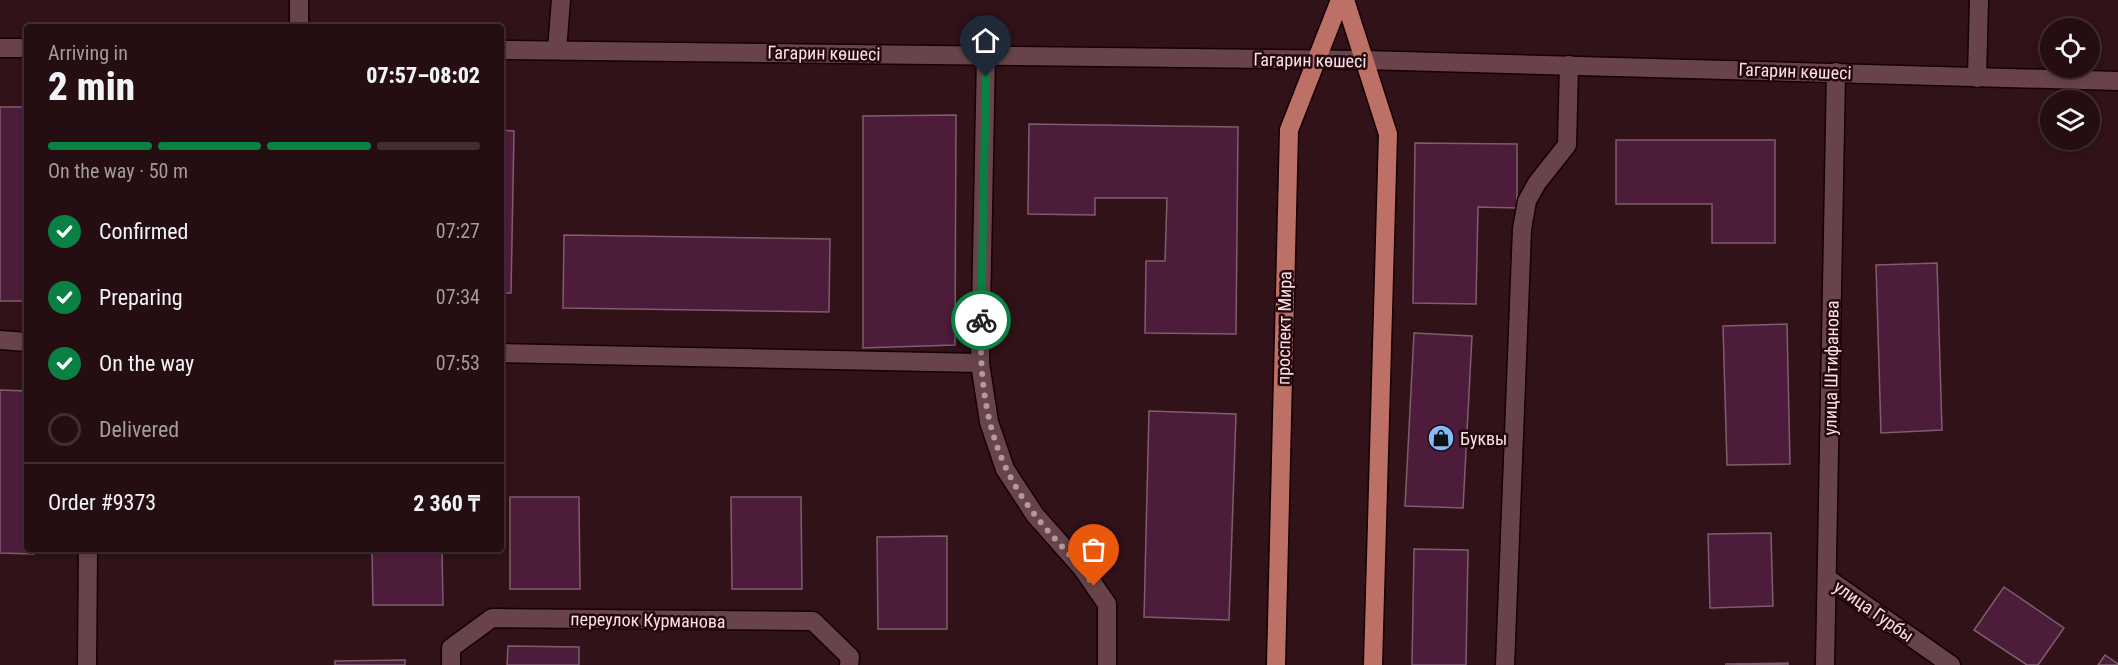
<!DOCTYPE html>
<meta charset="utf-8">
<style>
:root{--surface:#240e12;--page:#301c20;--text:#f1f3f6;--muted:#a39c9f;--line:#412e32;--accent:#0b8043}
body{margin:0;font-family:"Roboto Condensed",sans-serif;background:var(--page);color:var(--text);height:100vh;display:flex;flex-direction:column;font-size:22px;white-space:nowrap}
*{box-sizing:border-box;margin:0}
p{font-size:20px;color:var(--muted)}
.icon{flex:none;width:33px;height:33px;fill:none;stroke:currentColor;stroke-width:2;stroke-linecap:round;stroke-linejoin:round}
.map{position:relative;flex:1;overflow:hidden}
.details{position:absolute;left:24px;top:24px;width:480px;height:528px;display:flex;flex-direction:column;background:var(--surface);border-radius:6px;box-shadow:0 3px 9px #0003,0 0 0 2px var(--line)}
.details>*{flex:none}
.buttons{position:absolute;left:2040px;top:18px;display:grid;gap:12px}
.buttons a{display:grid;place-items:center;width:60px;height:60px;border-radius:50%;background:var(--surface);box-shadow:0 3px 9px #0003,0 0 0 2px var(--line);font-size:30px}
.pin{position:absolute;display:grid;place-items:center;width:51px;height:51px;color:#fff;margin:-62px -26px;border-radius:50% 50% 50% 0;rotate:-45deg;box-shadow:0 0 6px #0007}
.pin .icon{rotate:45deg}
.courier{position:absolute;display:grid;place-items:center;width:60px;height:60px;margin:-30px;border:4px solid #0b8043;border-radius:50%;background:#fff;color:#222;box-shadow:0 2px 8px #0007}
.head em{font-style:normal;font-weight:800}
.head div{display:flex;flex-direction:column-reverse}
.head{display:flex;align-items:center;justify-content:space-between;height:102px;padding:0 24px}
h1{font-size:39px;font-weight:800;line-height:45px}
.bar{display:grid;grid-template-columns:repeat(4,1fr);gap:9px 6px;align-content:center;height:72px;padding:0 24px}
.bar i{height:8px;border-radius:4px;background:var(--line)}
.bar .current{background:var(--accent)}
.bar p{grid-column:span 4}
.line{display:flex;align-items:center;gap:15px;padding:0 24px;border-top:2px solid var(--line)}
.line div{flex:1}
ol{padding:0 24px;list-style:none}
li{display:flex;align-items:center;gap:18px;height:66px}
li p{margin-inline-start:auto}
li .icon{padding:6px;border-radius:50%;background:var(--accent);color:#fff;stroke-width:4}
li:last-child{color:var(--muted)}
li i{width:33px;height:33px;border:3px solid var(--line);border-radius:50%}
.map>svg:first-child{display:block}
.building{fill:#4e1c3b;stroke:#7e5d6f;stroke-width:1.5}
.lines{fill:none;stroke-linecap:round;stroke-linejoin:round}
.minor-casing{stroke:#160004;stroke-width:21}
.major-casing{stroke:#160004;stroke-width:21}
.minor{stroke:#68444a;stroke-width:18}
.major{stroke:#bd7065;stroke-width:18}
.done{stroke:#b2999d;stroke-width:6;stroke-dasharray:0 10.8}
.route{stroke:#0b8043;stroke-width:8}
.labels{text-anchor:middle;dominant-baseline:central;stroke-width:5;stroke-linejoin:round;paint-order:stroke}
.street-label{font-size:18px;fill:#f8e2e5;stroke:#25080f}
.poi-label{font-size:18px;fill:#f8e2e5;stroke:#25080f;text-anchor:start}
</style>
<div class="map">
<svg width="2118" height="665" viewBox="0 0 2118 665">
<rect width="100%" height="100%" fill="#301218"/>
<!-- building -->
<g class="building">
<rect x="0" y="107" width="27" height="194"/>
<path d="M956,115L955,345L863,348V116Z"/>
<path d="M1029,124L1238,127L1236,334L1145,333L1146,261H1165L1167,198H1095V215L1028,214Z"/>
<path d="M501,130L514,131L511,293H501Z"/>
<path d="M1616,140H1775V243H1712V204H1616Z"/>
<path d="M1415,143L1517,144V208L1478,207L1476,304L1413,303Z"/>
<path d="M564,235L830,239L829,312L563,308Z"/>
<path d="M1937,263L1942,430L1881,433L1876,265Z"/>
<path d="M1787,324L1790,464L1727,465L1723,326Z"/>
<path d="M1414,333L1472,336L1463,508L1405,506Z"/>
<path d="M0,390L27,391V549H34V554L0,553Z"/>
<path d="M1149,411L1236,414L1229,620L1144,617Z"/>
<path d="M510,497H579L580,589H510Z"/>
<path d="M731,497H801L802,589H732Z"/>
<path d="M1771,533L1773,606L1710,608L1708,534Z"/>
<path d="M947,536V629H878L877,537Z"/>
<path d="M372,549H442L443,605H373Z"/>
<path d="M1414,549L1468,550L1466,665H1412Z"/>
<path d="M2004,587L2064,628L2038,665H2027L1974,630Z"/>
<path d="M508,646L579,647V665H507Z"/>
<path d="M2105,655L2118,664V665H2098Z"/>
<path d="M405,660V665H335V661Z"/>
<path d="M1788,663V665L1725,664Z"/>
</g>
<g class="lines">
<defs>
<g id="minor">
<path d="M299,0V27"/>
<path d="M0,48H27"/>
<path d="M501,50L1364,60L2118,81"/>
<path d="M557,50L561,0"/>
<path d="M986,55L980,363L989,422L1005,469L1035,515L1082,568L1107,604V665"/>
<path d="M1977,78L1979,0"/>
<path d="M0,340L27,342"/>
<path d="M501,353L980,363"/>
<path d="M1827,578L1951,665"/>
<path d="M87,665L88,549"/>
<path d="M451,665V648L492,618L813,621L850,657L849,665"/>
<path d="M1505,665L1522,229L1527,201L1537,183L1567,145L1569,65"/>
<path d="M1825,665L1836,72"/>
</g>
<g id="major">
<path d="M1345,0L1388,134L1373,665"/>
<path d="M1276,665L1289,130L1340,0"/>
</g>
</defs>
<!-- minor casing -->
<use href="#minor" class="minor-casing"/>
<!-- major casing -->
<use href="#major" class="major-casing"/>
<!-- minor -->
<use href="#minor" class="minor"/>
<!-- major -->
<use href="#major" class="major"/>
</g>
<g class="lines">
<!-- done -->
<path class="done" d="M981,320C979,393 989,456 1035,515C1054,540 1077,560 1094,586"/>
<!-- route -->
<path class="route" d="M981,320L986,77"/>
</g>
<!-- icons -->
<defs>
<symbol id="shop-disc" viewBox="-11 -11 22 22"><circle r="9.5" fill="#84bcfb" stroke="#25080f"/><path d="M-5-2.5h2.3a2.7 3.5 0 0 1 5.4 0H5L5.5 6h-11ZM-1.5-2.5h3a1.5 2.3 0 0 0-3 0Z" fill="#111"/></symbol>
</defs>
<g fill-rule="evenodd">
<use href="#shop-disc" x="1426" y="423" width="30" height="30"/>
</g>
<g class="labels">
<!-- street labels -->
<g class="street-label">
<text transform="translate(824 53) rotate(1)">Гагарин көшесі</text>
<text transform="translate(1310 60) rotate(1)">Гагарин көшесі</text>
<text transform="translate(1795 71) rotate(2)">Гагарин көшесі</text>
<text transform="translate(1284 328) rotate(-89)">проспект Мира</text>
<text transform="translate(1831 368) rotate(-89)">улица Штифанова</text>
<text transform="translate(1874 611) rotate(35)">улица Гурбы</text>
<text transform="translate(648 620) rotate(1)">переулок Курманова</text>
</g>
<!-- poi labels -->
<g class="poi-label">
<text x="1460" y="438">Буквы</text>
</g>
</g>
</svg>
<div class="buttons">
<a><svg class="icon" aria-label="locate" viewBox="0 0 24 24"><circle cx="12" cy="12" r="6"/><path d="M12 2v4M12 18v4M2 12h4M18 12h4"/></svg></a>
<a><svg class="icon" aria-label="layers" viewBox="0 0 24 24"><path d="M12 4l9 5-9 5-9-5zM3 14l9 5 9-5"/></svg></a>
</div>
<div class="pin" style="left:1094px;top:586px;background:#ea580c"><svg class="icon" aria-label="bag" viewBox="0 0 24 24"><path d="M5 8h14l-1 12H6zM9 8a3 3 0 0 1 6 0"/></svg></div>
<div class="pin" style="left:986px;top:77px;background:#1f2937"><svg class="icon" aria-label="home" viewBox="0 0 24 24"><path d="M3 11l9-7 9 7M6 9v11h12V9"/></svg></div>
<div class="courier" style="left:981px;top:320px"><svg class="icon" aria-label="bike" viewBox="0 0 24 24"><circle cx="6" cy="16" r="4"/><circle cx="18" cy="16" r="4"/><path d="M6 16l4-8h5l3 8M10 8l3 8H6M13 5h3"/></svg></div>
<section class="details">
<div class="head"><div><h1>2 min</h1><p>Arriving in</p></div><em>07:57–08:02</em></div>
<div class="bar"><i class="current"></i><i class="current"></i><i class="current"></i><i></i><p>On the way · 50 m</p></div>
<ol>
<li><svg class="icon" aria-label="check" viewBox="0 0 24 24"><path d="M5 12l5 5 9-10"/></svg>Confirmed<p>07:27</p></li>
<li><svg class="icon" aria-label="check" viewBox="0 0 24 24"><path d="M5 12l5 5 9-10"/></svg>Preparing<p>07:34</p></li>
<li><svg class="icon" aria-label="check" viewBox="0 0 24 24"><path d="M5 12l5 5 9-10"/></svg>On the way<p>07:53</p></li>
<li><i></i>Delivered</li>
</ol>
<div class="line" style="height:78px"><div>Order #9373</div><b>2 360 ₸</b></div>
</section>
</div>
